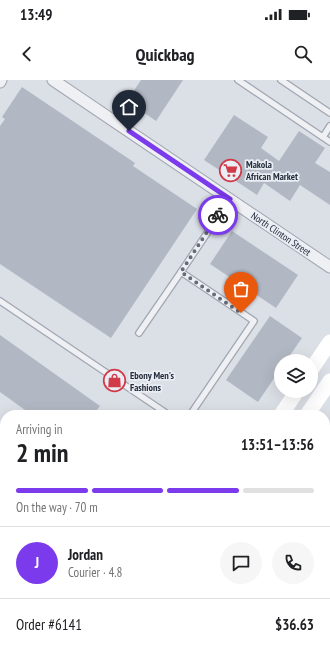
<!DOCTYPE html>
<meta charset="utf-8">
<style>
:root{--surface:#fff;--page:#f6f6f6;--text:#202124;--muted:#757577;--line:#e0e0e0;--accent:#7c3aed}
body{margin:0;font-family:"PT Sans Narrow",sans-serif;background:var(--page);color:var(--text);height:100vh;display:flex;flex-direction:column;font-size:15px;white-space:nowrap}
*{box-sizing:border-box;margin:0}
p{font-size:13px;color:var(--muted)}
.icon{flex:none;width:22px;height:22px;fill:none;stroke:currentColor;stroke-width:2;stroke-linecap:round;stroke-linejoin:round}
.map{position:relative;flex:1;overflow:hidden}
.sheet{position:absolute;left:0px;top:330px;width:330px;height:248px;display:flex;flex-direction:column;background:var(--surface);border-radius:16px 16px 0 0;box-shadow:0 4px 16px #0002}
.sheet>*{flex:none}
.buttons{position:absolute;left:274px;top:274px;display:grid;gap:8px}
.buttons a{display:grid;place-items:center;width:44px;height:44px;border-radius:50%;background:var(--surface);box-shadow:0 4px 16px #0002;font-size:20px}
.pin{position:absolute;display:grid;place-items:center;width:34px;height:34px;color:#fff;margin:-41px -17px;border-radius:50% 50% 50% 0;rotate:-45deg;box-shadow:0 0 4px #0007}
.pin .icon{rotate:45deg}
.courier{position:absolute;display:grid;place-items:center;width:40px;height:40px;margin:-20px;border:3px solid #7c3aed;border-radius:50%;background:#fff;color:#222;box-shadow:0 1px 5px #0007}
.headline em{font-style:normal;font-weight:700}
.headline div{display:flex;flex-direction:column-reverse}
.headline{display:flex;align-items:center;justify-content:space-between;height:68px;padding:0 16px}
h1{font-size:26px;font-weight:700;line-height:30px}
.bar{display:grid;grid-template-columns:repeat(4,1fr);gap:6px 4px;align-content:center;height:48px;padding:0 16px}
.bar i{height:5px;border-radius:3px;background:var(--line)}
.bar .active{background:var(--accent)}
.bar p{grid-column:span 4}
.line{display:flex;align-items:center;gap:10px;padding:0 16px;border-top:1px solid var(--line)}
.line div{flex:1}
.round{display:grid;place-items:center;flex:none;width:42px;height:42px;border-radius:21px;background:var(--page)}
.status{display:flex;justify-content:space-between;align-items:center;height:28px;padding:0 20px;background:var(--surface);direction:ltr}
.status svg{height:11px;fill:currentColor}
header{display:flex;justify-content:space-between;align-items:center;height:52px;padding:0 16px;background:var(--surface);font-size:18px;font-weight:700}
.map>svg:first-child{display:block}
.park{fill:url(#park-crowns)}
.garden{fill:url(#garden-furrows)}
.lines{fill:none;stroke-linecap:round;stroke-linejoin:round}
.stream{stroke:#94aac8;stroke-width:4}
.building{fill:#b2b8c3}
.lane-casing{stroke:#a1a6b0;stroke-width:8}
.street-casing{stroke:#a1a6b0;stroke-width:13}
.lane{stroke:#eef0f4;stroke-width:5.5}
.street{stroke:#eef0f4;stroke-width:11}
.secondary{stroke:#fff;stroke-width:15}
.done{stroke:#656b78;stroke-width:4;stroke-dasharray:0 7.2}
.route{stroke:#7c3aed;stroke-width:5}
.labels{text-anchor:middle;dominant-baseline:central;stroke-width:3.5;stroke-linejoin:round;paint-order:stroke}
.poi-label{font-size:10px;font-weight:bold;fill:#252c3c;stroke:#eaeef4;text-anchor:start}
.street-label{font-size:10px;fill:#252c3c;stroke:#eaeef4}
</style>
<div class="status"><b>13:49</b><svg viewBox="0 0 49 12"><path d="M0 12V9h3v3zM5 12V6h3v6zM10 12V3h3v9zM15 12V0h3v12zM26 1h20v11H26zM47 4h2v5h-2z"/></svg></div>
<header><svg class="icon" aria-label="back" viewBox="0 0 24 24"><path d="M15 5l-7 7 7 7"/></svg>Quickbag<svg class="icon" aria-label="search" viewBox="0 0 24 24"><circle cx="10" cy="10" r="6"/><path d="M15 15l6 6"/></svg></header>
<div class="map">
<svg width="330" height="578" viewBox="0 0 330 578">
<defs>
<pattern id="park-crowns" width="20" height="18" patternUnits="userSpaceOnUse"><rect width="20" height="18" fill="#c0d0bc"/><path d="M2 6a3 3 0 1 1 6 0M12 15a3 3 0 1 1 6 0" fill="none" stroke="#a5b3a2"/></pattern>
<pattern id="garden-furrows" width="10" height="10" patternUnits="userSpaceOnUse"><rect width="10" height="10" fill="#c0d0bc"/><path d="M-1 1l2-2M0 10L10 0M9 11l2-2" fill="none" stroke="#a5b3a2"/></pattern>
</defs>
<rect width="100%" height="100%" fill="#dbdfe6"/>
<!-- park -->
<g class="park">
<path d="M325,461L330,465V578H166L169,573H325Z"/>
<path d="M0,478L5,482V573H101L97,578H0Z"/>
</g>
<!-- garden -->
<path class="garden" d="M0,570L5,571V573C21,573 37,577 53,578H0Z"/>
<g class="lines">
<!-- stream -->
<g class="stream">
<path d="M0,513L5,515"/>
<path d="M223,573L237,578"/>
</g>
</g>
<!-- building -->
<g class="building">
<path d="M141,0H183L156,41L127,21Z"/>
<path d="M22,7L135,83L133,86L197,129L111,258L0,184V46L5,39L2,37Z"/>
<path d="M234,35L268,57L261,68L279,81L299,51L325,68L315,83L330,92V125L300,105L290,121L264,103L257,115L204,80Z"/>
<path d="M232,151L298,195L276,228L210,184Z"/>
<path d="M270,236L302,258L286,281H281V288L258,322L226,300Z"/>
<path d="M0,255L100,326L93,335H32L0,312Z"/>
</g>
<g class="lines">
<defs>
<g id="lane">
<path d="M238,0L330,62"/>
<path d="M281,0L330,33"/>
<path d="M323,57L330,46"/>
<path d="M0,221L169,335"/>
<path d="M139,253L181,192"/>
<path d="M190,335L254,241L181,192L230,119"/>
</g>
<g id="street">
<path d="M53,0L330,187"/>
<path d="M0,2L1,0"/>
<path d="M325,441L330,444"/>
</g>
</defs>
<!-- lane casing -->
<use href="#lane" class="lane-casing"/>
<!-- street casing -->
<use href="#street" class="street-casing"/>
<!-- lane -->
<use href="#lane" class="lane"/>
<!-- street -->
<use href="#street" class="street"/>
<!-- secondary -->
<g class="secondary">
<path d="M311,290L330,262"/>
<path d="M281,335L297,311"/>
<path d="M307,335L330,301"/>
<path d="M118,578L121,573"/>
<path d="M144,578L147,573"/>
</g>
</g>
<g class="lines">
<!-- done -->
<path class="done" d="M218,135L181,192L241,233"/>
<!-- route -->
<path class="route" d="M129,51L230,119L218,135"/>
</g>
<!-- icons -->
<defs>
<symbol id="supermarket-ring" viewBox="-11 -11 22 22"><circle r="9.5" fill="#eaeef4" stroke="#d13a49" stroke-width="1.5"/><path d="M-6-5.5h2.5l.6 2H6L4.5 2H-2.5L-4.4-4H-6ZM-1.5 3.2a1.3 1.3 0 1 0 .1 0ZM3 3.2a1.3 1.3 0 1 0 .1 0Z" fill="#d13a49"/></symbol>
<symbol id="shop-ring" viewBox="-11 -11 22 22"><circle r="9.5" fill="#eaeef4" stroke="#d13a49" stroke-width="1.5"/><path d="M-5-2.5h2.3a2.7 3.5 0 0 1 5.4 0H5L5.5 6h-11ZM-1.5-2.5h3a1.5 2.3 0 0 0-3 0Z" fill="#d13a49"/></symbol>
</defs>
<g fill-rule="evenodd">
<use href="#supermarket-ring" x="218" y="78" width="25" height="25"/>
<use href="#shop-ring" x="102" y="288" width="25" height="25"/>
</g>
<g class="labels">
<!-- poi labels -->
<g class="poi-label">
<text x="246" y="84">Makola<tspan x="246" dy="12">African Market</tspan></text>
<text x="130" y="295">Ebony Men's<tspan x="130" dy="12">Fashions</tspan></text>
</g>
<!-- street labels -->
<g class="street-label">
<text transform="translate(281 154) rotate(34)">North Clinton Street</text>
</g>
</g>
</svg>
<div class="buttons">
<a><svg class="icon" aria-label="layers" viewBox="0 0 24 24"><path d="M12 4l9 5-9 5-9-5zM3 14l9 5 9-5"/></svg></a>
</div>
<div class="pin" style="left:241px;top:233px;background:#ea580c"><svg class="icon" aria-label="bag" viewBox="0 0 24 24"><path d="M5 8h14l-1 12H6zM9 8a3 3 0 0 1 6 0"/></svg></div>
<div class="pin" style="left:129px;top:51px;background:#1f2937"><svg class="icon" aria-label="home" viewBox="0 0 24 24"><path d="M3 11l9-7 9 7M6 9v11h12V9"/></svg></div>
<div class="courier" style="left:218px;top:135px"><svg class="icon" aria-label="bike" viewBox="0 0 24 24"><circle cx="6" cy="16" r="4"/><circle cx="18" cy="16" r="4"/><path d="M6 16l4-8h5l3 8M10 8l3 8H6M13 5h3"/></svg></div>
<section class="sheet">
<div class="headline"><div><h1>2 min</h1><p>Arriving in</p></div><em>13:51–13:56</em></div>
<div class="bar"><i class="active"></i><i class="active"></i><i class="active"></i><i></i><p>On the way · 70 m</p></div>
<div class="line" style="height:72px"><b class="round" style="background:var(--accent);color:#fff">J</b><div><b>Jordan</b><p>Courier · 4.8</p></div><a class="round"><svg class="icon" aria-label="chat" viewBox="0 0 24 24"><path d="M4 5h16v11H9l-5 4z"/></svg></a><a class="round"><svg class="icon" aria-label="phone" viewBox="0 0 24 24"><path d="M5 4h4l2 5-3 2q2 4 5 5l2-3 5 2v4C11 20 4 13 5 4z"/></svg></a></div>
<div class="line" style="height:52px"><div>Order #6141</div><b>$36.63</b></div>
</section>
</div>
